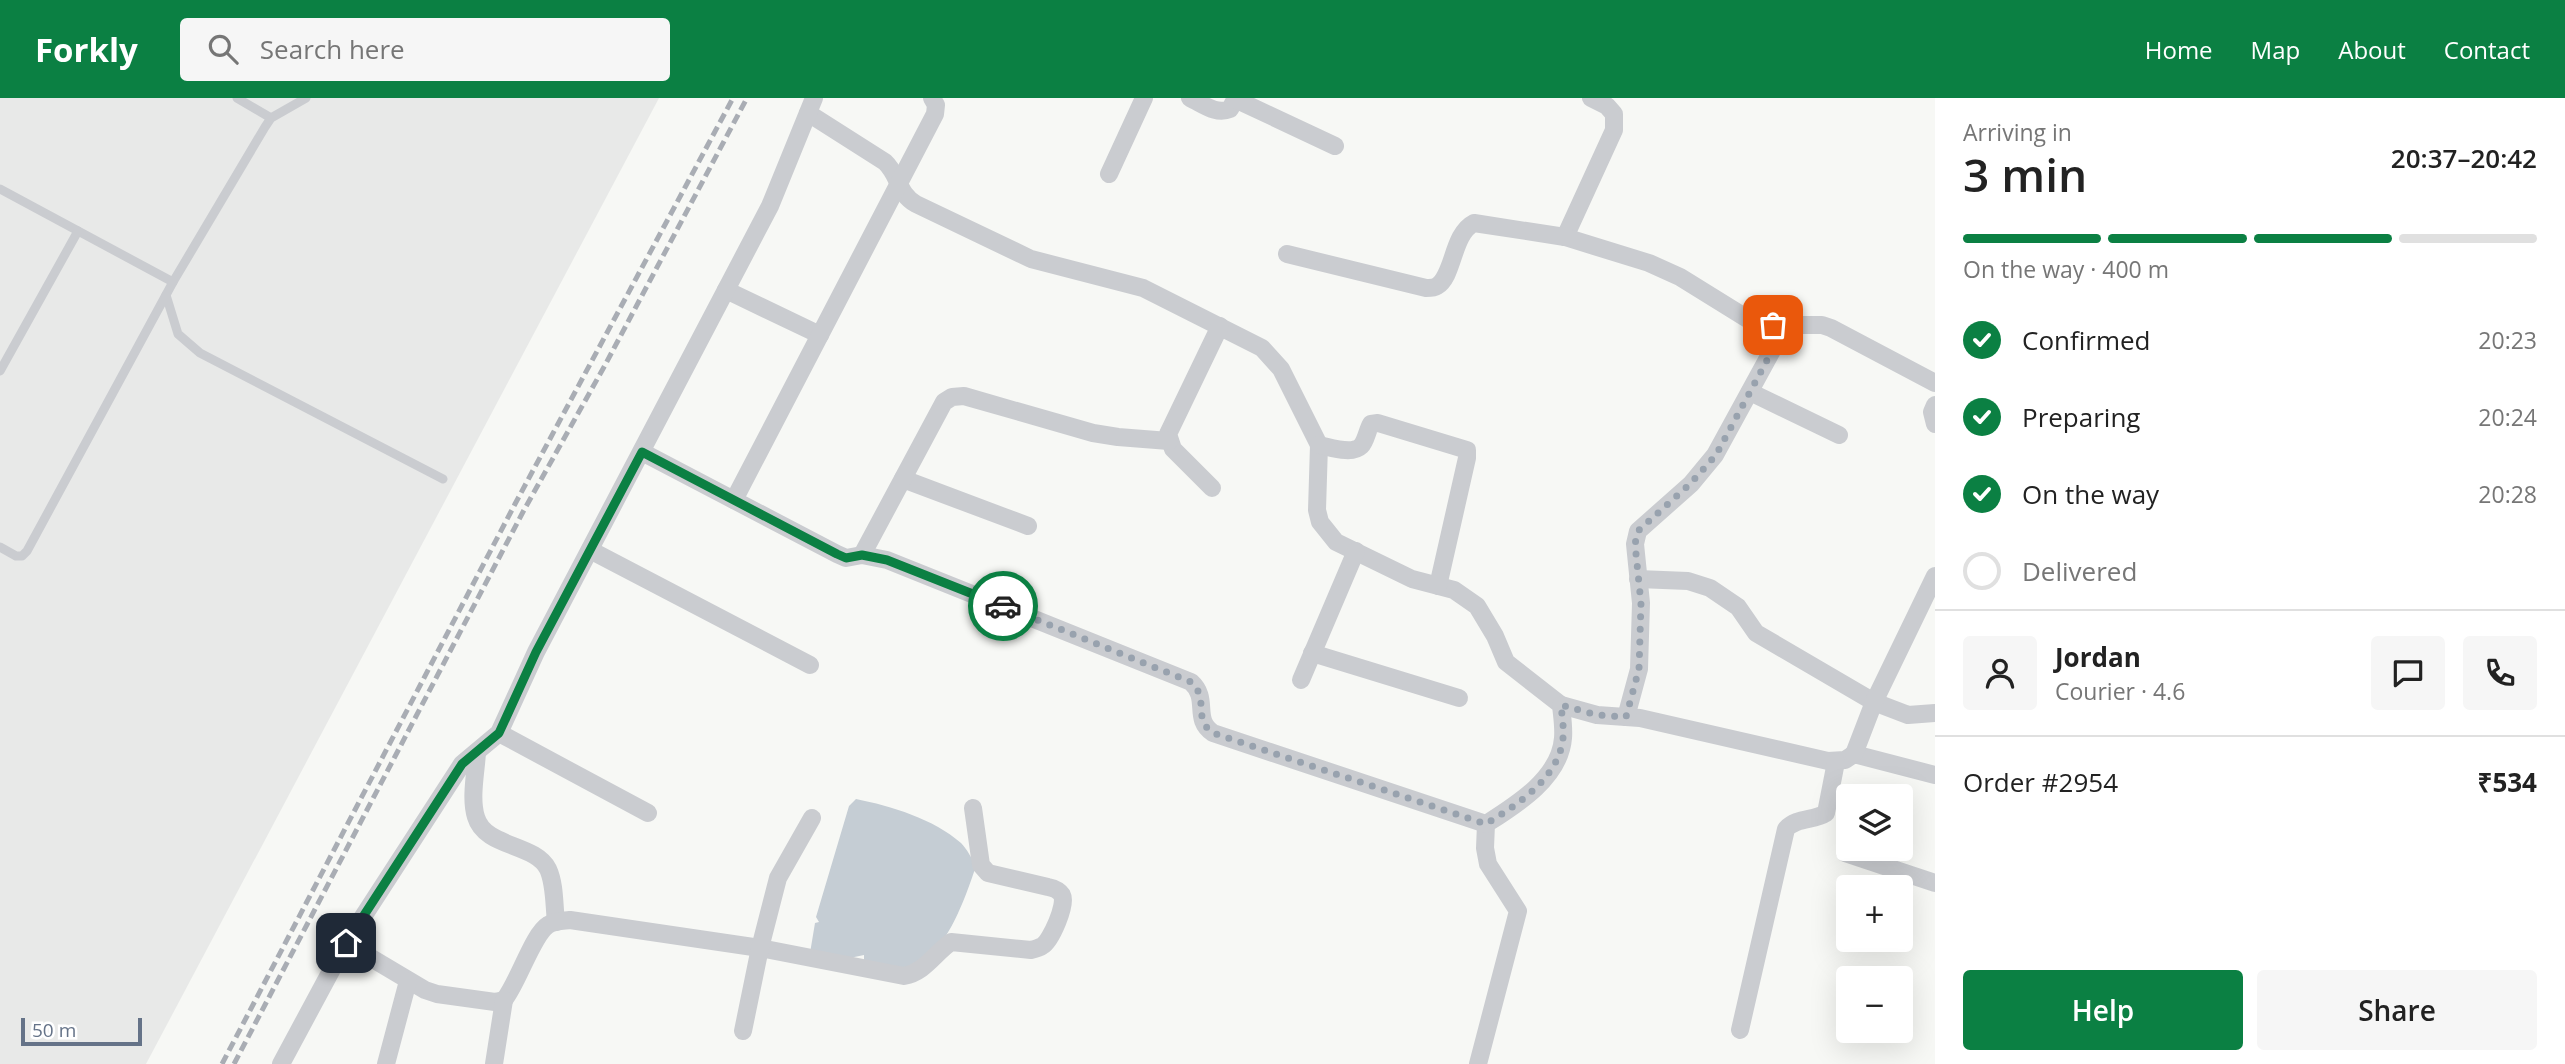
<!DOCTYPE html>
<meta charset="utf-8">
<style>
:root{--surface:#fff;--page:#f6f6f6;--text:#222;--muted:#767676;--line:#e0e0e0;--accent:#0b8043}
body{margin:0;font-family:"Open Sans",sans-serif;background:var(--page);color:var(--text);height:100vh;display:flex;flex-direction:column;font-size:26px;white-space:nowrap}
*{box-sizing:border-box;margin:0}
p{font-size:23px;color:var(--muted)}
.icon{flex:none;width:38px;height:38px;fill:none;stroke:currentColor;stroke-width:2;stroke-linecap:round;stroke-linejoin:round}
.map{position:relative;flex:1;overflow:hidden}
.panel{display:flex;flex-direction:column;background:var(--surface);width:630px}
.panel>*{flex:none}
.tools{position:absolute;left:1836px;top:686px;display:grid;gap:14px}
.tools a{display:grid;place-items:center;width:77px;height:77px;border-radius:7px;background:var(--surface);box-shadow:0 7px 28px #0002;font-size:35px}
.scale{position:absolute;left:21px;bottom:18px;width:121px;box-sizing:border-box;padding-left:7px;border:4px solid #657388;border-top:0;font-size:19px;line-height:24px;white-space:nowrap;color:#657388;-webkit-text-stroke:5px #fff;paint-order:stroke}
.pin{position:absolute;display:grid;place-items:center;width:60px;height:60px;color:#fff;margin:-30px;border-radius:14px;box-shadow:0 4px 10px #0006}
.courier{position:absolute;display:grid;place-items:center;width:70px;height:70px;margin:-35px;border:5px solid #0b8043;border-radius:50%;background:#fff;color:#222;box-shadow:0 2px 9px #0007}
.headline em{font-style:normal;font-weight:600}
.headline div{display:flex;flex-direction:column-reverse}
.headline{display:flex;align-items:center;justify-content:space-between;height:119px;padding:0 28px}
h1{font-size:46px;font-weight:600;line-height:52px}
.bar{display:grid;grid-template-columns:repeat(4,1fr);gap:10px 7px;align-content:center;height:84px;padding:0 28px}
.bar i{height:9px;border-radius:5px;background:var(--line)}
.bar .on{background:var(--accent)}
.bar p{grid-column:span 4}
.line{display:flex;align-items:center;gap:18px;padding:0 28px;border-top:2px solid var(--line)}
.line div{flex:1}
.round{display:grid;place-items:center;flex:none;width:74px;height:74px;border-radius:7px;background:var(--page)}
ol{padding:0 28px;list-style:none}
li{display:flex;align-items:center;gap:21px;height:77px}
li p{margin-inline-start:auto}
li .icon{padding:7px;border-radius:50%;background:var(--accent);color:#fff;stroke-width:4}
li:last-child{color:var(--muted)}
li i{width:38px;height:38px;border:4px solid var(--line);border-radius:50%}
.action{display:flex;gap:14px;margin-top:auto;padding:14px 28px}
.action a{flex:1;height:80px;border-radius:7px;background:var(--accent);color:#fff;font-size:28px;font-weight:600;line-height:80px;text-align:center}
.action a+a{background:var(--page);color:var(--text)}
header{display:flex;align-items:center;gap:42px;box-sizing:border-box;height:98px;padding:0 35px;background:var(--accent);color:#fff}
header strong{font-size:33px}
nav{display:flex;gap:38px;margin-inline-start:auto;font-size:24px}
.search{width:490px;height:63px;background:var(--page);display:flex;align-items:center;gap:18px;box-sizing:border-box;padding:0 24px;border-radius:7px;color:var(--muted);font-size:26px}
main{display:flex;flex:1;min-height:0}
.map>svg:first-child{display:block}
.built{fill:#e8e9e8}
.water{fill:#c5cdd4}
.lines{fill:none;stroke-linecap:round;stroke-linejoin:round}
.service{stroke:#caccd0;stroke-width:9}
.minor{stroke:#caccd0;stroke-width:18}
.rail{stroke:#a9adb4;stroke-width:5;stroke-dasharray:10 5;stroke-linecap:butt}
.done{stroke:#98a2ae;stroke-width:7;stroke-dasharray:0 12.6}
.route{stroke:#0b8043;stroke-width:9}
</style>
<header>
<strong>Forkly</strong>
<div class="search"><svg class="icon" aria-label="search" viewBox="0 0 24 24"><circle cx="10" cy="10" r="6"/><path d="M15 15l6 6"/></svg>Search here</div>
<nav><a>Home</a><a>Map</a><a>About</a><a>Contact</a></nav>
</header>
<main>
<div class="map">
<svg width="1935" height="966" viewBox="0 0 1935 966">
<rect width="100%" height="100%" fill="#f7f8f5"/>
<!-- built -->
<path class="built" d="M0,0H659L146,966H0Z"/>
<!-- water -->
<path class="water" d="M856,701C891,708 934,721 961,745C967,751 972,761 976,768C966,798 944,864 908,869C895,871 878,865 864,863V857L845,861L810,855L815,825L819,824L816,819L849,708Z"/>
<g class="lines">
<!-- service -->
<g class="service">
<path d="M237,0L271,20"/>
<path d="M0,91L173,184"/>
<path d="M166,197L178,236L200,255L443,381"/>
<path d="M0,273L78,133"/>
<path d="M0,449L16,458H22L27,453L173,184L265,29L271,20L306,0"/>
</g>
<!-- minor -->
<g class="minor">
<path d="M1190,0C1203,6 1216,17 1230,11L1236,0"/>
<path d="M1235,1L1335,48"/>
<path d="M808,15L885,64C899,77 898,96 916,106L1031,161L1143,190L1262,250L1281,271L1319,347L1317,412L1320,424L1336,444L1412,481L1454,492L1477,508L1495,538L1506,564L1561,607C1562,618 1564,629 1563,640C1560,680 1516,707 1486,726L1485,750L1488,766L1518,813L1478,966"/>
<path d="M1109,76L1144,0"/>
<path d="M1565,139L1614,32V16L1607,8L1591,0"/>
<path d="M1287,156L1426,190C1429,190 1434,190 1437,188C1454,178 1452,136 1474,125L1565,139L1649,165L1680,179L1751,223L1773,227H1822L1831,230L1935,285"/>
<path d="M726,192L820,237"/>
<path d="M1750,294L1839,337"/>
<path d="M1935,307L1932,314L1935,326"/>
<path d="M1319,347C1330,349 1352,357 1361,348C1366,343 1367,333 1371,326L1378,325L1467,352V360L1438,488"/>
<path d="M642,354L837,456L846,460L862,457L887,462L1191,584C1210,601 1192,621 1213,635L1486,726"/>
<path d="M903,381L1028,428"/>
<path d="M1212,390L1173,351L1168,336L1220,228"/>
<path d="M734,402L935,16L936,7L932,0"/>
<path d="M590,452L810,567"/>
<path d="M862,457L944,304L952,299L964,298L1093,335L1118,339L1169,343"/>
<path d="M1638,481L1688,483L1710,490L1738,509L1756,535L1874,604L1908,617L1935,615"/>
<path d="M1312,555L1459,600"/>
<path d="M1301,582L1356,453"/>
<path d="M1561,607L1597,617L1640,620L1828,663L1845,662L1854,656L1935,677"/>
<path d="M1626,619L1639,571L1641,505L1635,446L1638,433L1691,386L1715,357L1786,227"/>
<path d="M499,635L648,715"/>
<path d="M477,654C476,674 470,700 476,719C485,750 535,745 548,771C555,786 554,807 556,824"/>
<path d="M1854,656L1874,604L1935,478"/>
<path d="M1845,755L1935,785"/>
<path d="M346,845L425,892L437,896L495,904L504,902C518,885 533,836 548,827C554,823 563,823 570,822L760,850L904,878C925,874 934,856 951,844L1031,852C1035,851 1039,850 1042,848C1051,843 1067,806 1062,797C1059,792 1053,790 1048,789L988,775L981,767L973,710"/>
<path d="M1740,932L1786,731C1797,719 1814,723 1826,715L1836,664"/>
<path d="M743,933L760,850L778,780L812,720"/>
<path d="M281,966L346,845L462,666L499,635L536,554L770,108L814,0"/>
<path d="M386,966L408,883"/>
<path d="M494,966L504,902"/>
</g>
<!-- rail -->
<g class="rail">
<path d="M222,966L515,406L733,0"/>
<path d="M234,966L524,412L604,269L747,0"/>
</g>
</g>
<g class="lines">
<!-- done -->
<path class="done" d="M1003,508L1191,584C1210,601 1192,621 1213,635L1486,726C1517,707 1559,680 1563,640C1564,629 1562,618 1561,607L1597,617L1626,619L1639,571L1641,505L1635,446L1638,433L1690,386L1716,357L1786,227H1773"/>
<!-- route -->
<path class="route" d="M346,845L462,666L499,635L536,554L642,354L837,456L846,460L862,457L887,462L1003,508"/>
</g>
</svg>
<div class="tools">
<a><svg class="icon" aria-label="layers" viewBox="0 0 24 24"><path d="M12 4l9 5-9 5-9-5zM3 14l9 5 9-5"/></svg></a>
<a>+</a>
<a>−</a>
</div>
<div class="scale">50 m</div>
<div class="pin" style="left:1773px;top:227px;background:#ea580c"><svg class="icon" aria-label="bag" viewBox="0 0 24 24"><path d="M5 8h14l-1 12H6zM9 8a3 3 0 0 1 6 0"/></svg></div>
<div class="pin" style="left:346px;top:845px;background:#1f2937"><svg class="icon" aria-label="home" viewBox="0 0 24 24"><path d="M3 11l9-7 9 7M6 9v11h12V9"/></svg></div>
<div class="courier" style="left:1003px;top:508px"><svg class="icon" aria-label="car" viewBox="0 0 24 24"><path d="M5 17H2v-5l4-1 3-4h7l3 4 3 1v5h-3M9 17h6M6 11h13"/><circle cx="7" cy="17" r="2"/><circle cx="17" cy="17" r="2"/></svg></div>
</div>
<section class="panel">
<div class="headline"><div><h1>3 min</h1><p>Arriving in</p></div><em>20:37–20:42</em></div>
<div class="bar"><i class="on"></i><i class="on"></i><i class="on"></i><i></i><p>On the way · 400 m</p></div>
<ol>
<li><svg class="icon" aria-label="check" viewBox="0 0 24 24"><path d="M5 12l5 5 9-10"/></svg>Confirmed<p>20:23</p></li>
<li><svg class="icon" aria-label="check" viewBox="0 0 24 24"><path d="M5 12l5 5 9-10"/></svg>Preparing<p>20:24</p></li>
<li><svg class="icon" aria-label="check" viewBox="0 0 24 24"><path d="M5 12l5 5 9-10"/></svg>On the way<p>20:28</p></li>
<li><i></i>Delivered</li>
</ol>
<div class="line" style="height:126px"><a class="round"><svg class="icon" aria-label="person" viewBox="0 0 24 24"><circle cx="12" cy="8" r="4"/><path d="M4 21q1-7 8-7t8 7"/></svg></a><div><b>Jordan</b><p>Courier · 4.6</p></div><a class="round"><svg class="icon" aria-label="chat" viewBox="0 0 24 24"><path d="M4 5h16v11H9l-5 4z"/></svg></a><a class="round"><svg class="icon" aria-label="phone" viewBox="0 0 24 24"><path d="M5 4h4l2 5-3 2q2 4 5 5l2-3 5 2v4C11 20 4 13 5 4z"/></svg></a></div>
<div class="line" style="height:91px"><div>Order #2954</div><b>₹534</b></div>
<div class="action"><a>Help</a><a>Share</a></div>
</section>
</main>
